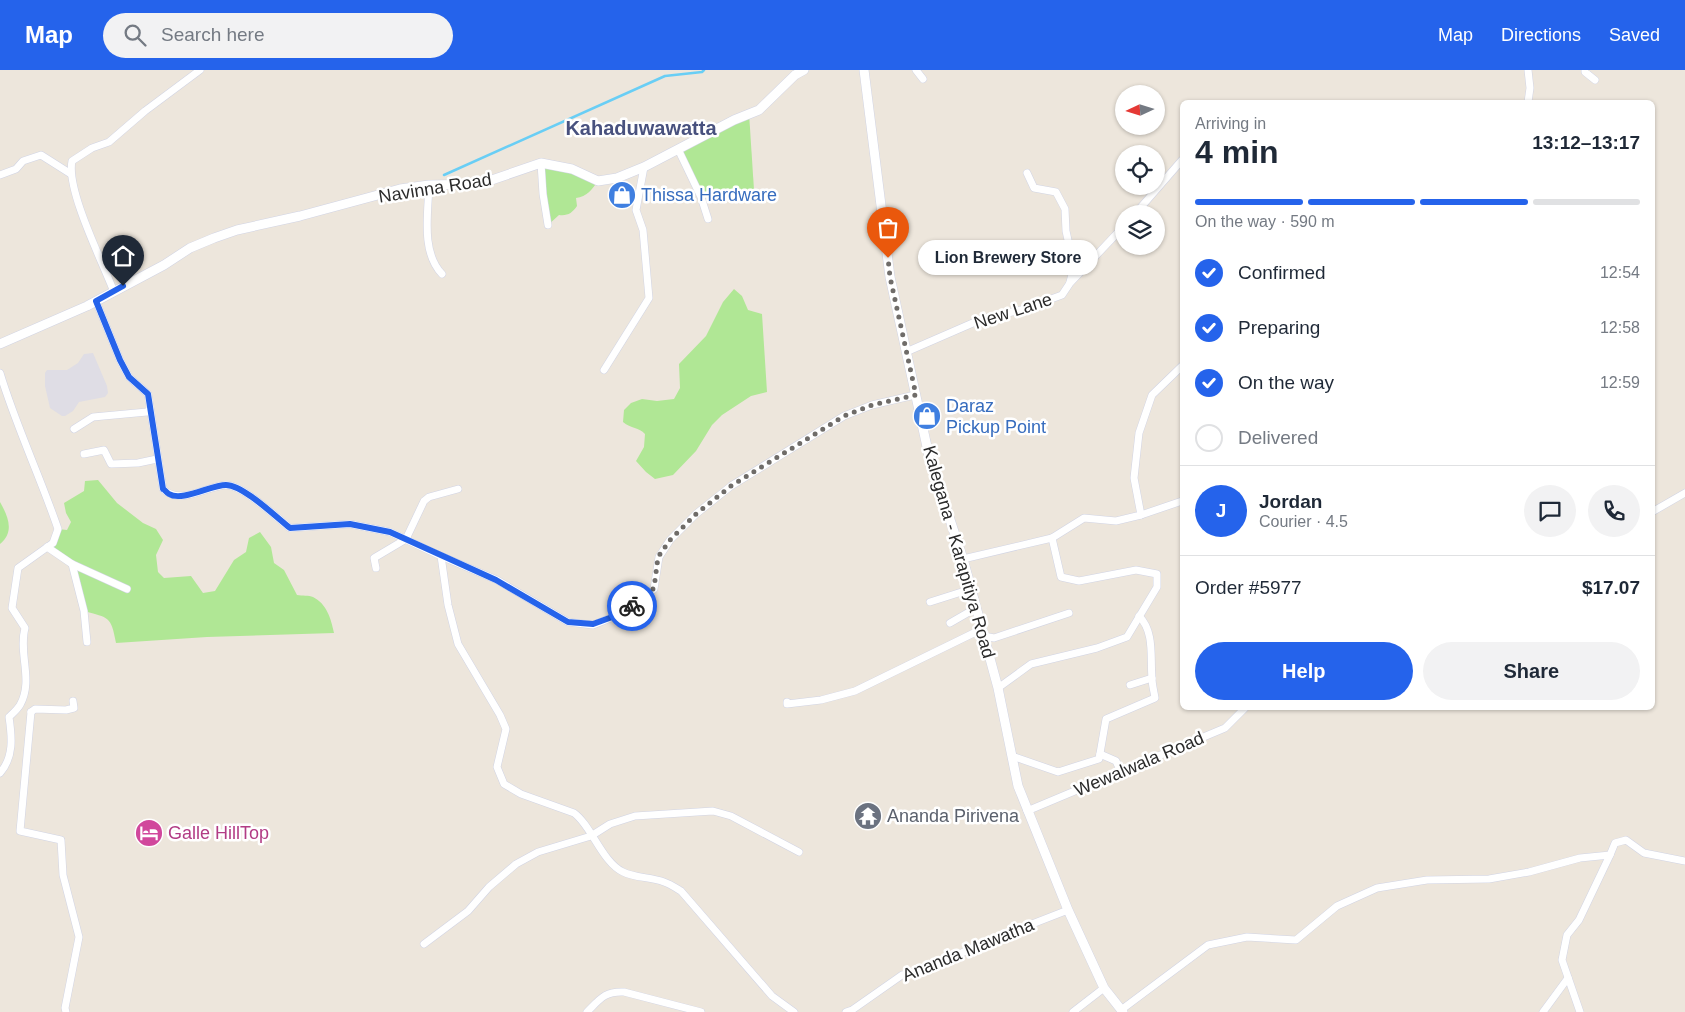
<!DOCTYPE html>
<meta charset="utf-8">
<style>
:root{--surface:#fff;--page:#f2f2f3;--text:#1f2937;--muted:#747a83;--line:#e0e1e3;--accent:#2563eb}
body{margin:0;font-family:Arial,sans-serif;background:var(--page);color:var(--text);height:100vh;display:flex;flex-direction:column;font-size:19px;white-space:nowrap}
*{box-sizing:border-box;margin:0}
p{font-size:16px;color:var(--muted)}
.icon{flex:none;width:28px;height:28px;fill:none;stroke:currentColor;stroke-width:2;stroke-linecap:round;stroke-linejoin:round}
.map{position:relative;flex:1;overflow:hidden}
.details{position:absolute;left:1180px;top:30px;width:475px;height:610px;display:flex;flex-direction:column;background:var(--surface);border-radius:8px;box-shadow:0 1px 4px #0004}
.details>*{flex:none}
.needle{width:32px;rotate:266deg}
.tools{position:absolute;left:1115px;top:15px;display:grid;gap:10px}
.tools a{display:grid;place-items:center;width:50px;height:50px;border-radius:50%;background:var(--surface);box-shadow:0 1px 4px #0004;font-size:25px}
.pin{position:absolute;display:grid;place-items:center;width:42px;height:42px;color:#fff;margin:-51px -21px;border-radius:50% 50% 50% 0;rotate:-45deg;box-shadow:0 0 5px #0007}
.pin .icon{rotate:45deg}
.courier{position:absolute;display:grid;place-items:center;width:50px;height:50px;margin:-25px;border:4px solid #2563eb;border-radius:50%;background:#fff;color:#222;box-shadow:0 1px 6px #0007}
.bubble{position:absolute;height:35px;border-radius:18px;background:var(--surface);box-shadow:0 1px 4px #0004;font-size:16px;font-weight:600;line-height:35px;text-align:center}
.headline em{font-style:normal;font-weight:600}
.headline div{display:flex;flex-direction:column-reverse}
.headline{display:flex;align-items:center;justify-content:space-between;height:85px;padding:0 15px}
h1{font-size:32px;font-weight:600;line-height:38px}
.bar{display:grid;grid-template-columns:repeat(4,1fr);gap:8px 5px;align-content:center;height:60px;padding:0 15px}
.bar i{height:6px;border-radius:4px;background:var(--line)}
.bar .selected{background:var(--accent)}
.bar p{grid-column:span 4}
.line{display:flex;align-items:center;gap:12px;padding:0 15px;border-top:1px solid var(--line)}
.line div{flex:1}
.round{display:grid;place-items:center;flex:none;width:52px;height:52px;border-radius:26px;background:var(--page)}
ol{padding:0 15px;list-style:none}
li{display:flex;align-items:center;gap:15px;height:55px}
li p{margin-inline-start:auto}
li .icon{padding:5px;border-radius:50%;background:var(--accent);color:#fff;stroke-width:4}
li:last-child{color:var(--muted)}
li i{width:28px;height:28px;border:2px solid var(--line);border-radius:50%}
.cta{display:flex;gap:10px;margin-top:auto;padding:10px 15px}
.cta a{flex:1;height:58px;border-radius:30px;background:var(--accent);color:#fff;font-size:20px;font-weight:600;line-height:58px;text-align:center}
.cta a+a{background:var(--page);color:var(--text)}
header{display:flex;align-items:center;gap:30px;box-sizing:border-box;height:70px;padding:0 25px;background:var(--accent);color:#fff}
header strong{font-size:24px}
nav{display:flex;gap:28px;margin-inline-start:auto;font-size:18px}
.search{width:350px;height:45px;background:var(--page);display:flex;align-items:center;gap:12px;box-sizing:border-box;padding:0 18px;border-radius:28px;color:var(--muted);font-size:19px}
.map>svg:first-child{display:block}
.industrial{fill:#dfdde5}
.green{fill:#b0e795}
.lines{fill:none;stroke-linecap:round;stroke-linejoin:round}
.stream{stroke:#69cef5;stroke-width:2.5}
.minor-casing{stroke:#d1d4e4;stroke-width:8}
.tertiary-casing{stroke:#d1d4e4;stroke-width:10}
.secondary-casing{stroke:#d1d4e4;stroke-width:10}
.minor{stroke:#fff;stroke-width:7}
.tertiary{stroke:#fff;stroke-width:9}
.secondary{stroke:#fff;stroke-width:9}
.done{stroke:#6f6c69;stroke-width:5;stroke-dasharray:0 9}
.route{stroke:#2563eb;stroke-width:6}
.labels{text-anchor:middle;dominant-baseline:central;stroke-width:5;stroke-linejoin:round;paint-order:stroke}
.street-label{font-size:18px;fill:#2b2b2b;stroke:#fff}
.shop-label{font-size:18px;fill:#366cbe;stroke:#fff;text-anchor:start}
.worship-label{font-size:18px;fill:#5b616d;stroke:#fff;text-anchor:start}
.hotel-label{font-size:18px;fill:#b23c85;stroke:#fff;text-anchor:start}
.quarter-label{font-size:20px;font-weight:bold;fill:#48517e;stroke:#fff}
</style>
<header>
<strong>Map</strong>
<div class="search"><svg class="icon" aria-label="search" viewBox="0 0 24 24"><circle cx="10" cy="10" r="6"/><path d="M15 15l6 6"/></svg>Search here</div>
<nav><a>Map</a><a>Directions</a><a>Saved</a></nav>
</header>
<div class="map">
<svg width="1685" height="942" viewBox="0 0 1685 942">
<rect width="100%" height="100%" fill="#ede6dc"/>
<!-- industrial -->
<path class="industrial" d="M93,283L107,316L108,323L105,327L79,332L73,341L65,346H62L50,338L45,316V303L47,300H67L78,293L84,284Z"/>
<!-- green -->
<g class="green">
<path d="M749,43L754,120C735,128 722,130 701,127L678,79Z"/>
<path d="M541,93L598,111C592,119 587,127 576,128L577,136C572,143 568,146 559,145L548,155Z"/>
<path d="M734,219L742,226L748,240L762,244L767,322L751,326L722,345L712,355L696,381L673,405L655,409L646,402L636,391L644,377L645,364C639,357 631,359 623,352L624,340L631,333L642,329L657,331L674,329L680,318L679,294L706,266L723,232Z"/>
<path d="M98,410L117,433L143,453L156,459L163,470L156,485L158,502L164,508L191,506L203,523L215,521L234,490L246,482L249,468L260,462L271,477L274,493L284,500L297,525C302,526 309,525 313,527C327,534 331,549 334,563L207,567L116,573C111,546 109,548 84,541L72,494L47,477L58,459L67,460L71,452L66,443L64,433L84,421L85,411Z"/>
<path d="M0,432C8,446 15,462 0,474Z"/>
</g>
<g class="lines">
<!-- stream -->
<path class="stream" d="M444,105L665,6L702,2L704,0"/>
<defs>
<g id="minor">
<path d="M916,0L923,9"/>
<path d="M1585,0V2L1595,10"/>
<path d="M1528,32L1530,18L1528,0"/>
<path d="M678,79L701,127L708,149"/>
<path d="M541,93L543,124L548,155"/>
<path d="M1027,103L1034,118L1056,122L1065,139L1066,161L1074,197L1070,212"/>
<path d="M0,105L16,99L23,91L41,85L71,104"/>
<path d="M429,115C428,144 421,182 442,204"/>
<path d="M1135,144L1182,90"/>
<path d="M115,221L112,217C101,189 66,119 72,91L92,78L109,72L145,41L200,0"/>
<path d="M96,231L120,290L129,307L148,324L163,419C180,436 206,416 226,415C243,415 276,447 290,458L350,454L390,462L441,486L448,535L458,574L500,645L506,659L497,697L504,714L521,724L574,743C591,755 602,792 623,802C635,808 651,807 664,812C670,814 676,818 681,821L772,926L794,942"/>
<path d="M906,282L982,249L1021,240L1062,225L1070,213L1124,156"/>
<path d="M604,300L649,228L643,160L636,140L644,97"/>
<path d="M0,303C16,356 40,406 58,459L53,473L18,498L12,538L25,558C18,584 34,610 20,635C17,640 12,644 9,647C12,667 14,687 0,703"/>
<path d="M74,359L93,347L147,342L150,339"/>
<path d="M84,384L104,380L111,394L138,393L157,389"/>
<path d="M1652,442L1685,423"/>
<path d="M1141,445L1182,431"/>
<path d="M47,477L72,494L84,541L87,572"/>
<path d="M441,486L497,510L568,552L593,555L623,543L654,519L659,487L670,470L696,444L731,416L844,346L872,335L915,325"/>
<path d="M963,489L1052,468"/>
<path d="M72,494L127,519"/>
<path d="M376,498L374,488L406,469L424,431L429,427L458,419"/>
<path d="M930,532L971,519"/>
<path d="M950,553L976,538"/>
<path d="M984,566L994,568L1069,543"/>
<path d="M1130,615L1152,608"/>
<path d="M998,618L1031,594L1097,578L1127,567L1157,517V504L1136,500L1079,511L1061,507L1052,468L1084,448L1116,451L1141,445L1134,408L1139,363L1152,325L1182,296"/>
<path d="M787,632V634L821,630L855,621L982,559"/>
<path d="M31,642L20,761L61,770L63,805L79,867L65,938L66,942"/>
<path d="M31,642L35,639L66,640L74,638L73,631"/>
<path d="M1100,684L1116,691L1121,702"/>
<path d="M1012,686L1058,702L1099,689L1106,649L1155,628C1154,621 1152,615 1152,608C1150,588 1155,562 1139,546"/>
<path d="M1027,741L1225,658L1245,638"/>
<path d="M424,874L468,841L489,817L516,794L538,782L591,766L610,754L635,746L713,741L731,746L799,782"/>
<path d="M1121,940L1208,875L1247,867L1296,870L1337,836L1377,818L1427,810L1489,809L1529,802L1580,788L1610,785L1615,773L1626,770L1644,783L1685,791"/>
<path d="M587,942C600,929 605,921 624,922L701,942"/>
<path d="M846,942L852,940L902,905L925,901L978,875L1068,840"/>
<path d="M1073,942L1104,918"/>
<path d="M1543,942L1568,908"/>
<path d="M1580,942L1562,890L1567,865L1579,850L1610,785"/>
</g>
<path id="tertiary" d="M0,274L87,236L164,195L190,178L214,168L237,160L300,146L400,119L429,115L480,114L541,93L572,99L598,111L617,108L644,97L734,50L759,40L795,5L804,0"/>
<path id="secondary" d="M864,0L890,207L929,386L963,489L998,618L1018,716L1068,840L1104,918L1123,942"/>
</defs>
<!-- minor casing -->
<use href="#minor" class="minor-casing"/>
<!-- tertiary casing -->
<use href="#tertiary" class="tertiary-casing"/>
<!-- secondary casing -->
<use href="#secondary" class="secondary-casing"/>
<!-- minor -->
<use href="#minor" class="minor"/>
<!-- tertiary -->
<use href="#tertiary" class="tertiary"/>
<!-- secondary -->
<use href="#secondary" class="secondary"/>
</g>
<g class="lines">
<!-- done -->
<path class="done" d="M632,536L654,518L658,487L670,470L696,444L731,416L844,346L872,335L916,325L890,207L888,188"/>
<!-- route -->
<path class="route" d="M123,216L96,231L120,290L129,307L148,324L163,419C164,419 168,424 169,424C182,432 211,415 226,415C243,415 276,447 290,458L350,454L390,462L496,510L568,552L593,554L623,543L632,536"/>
</g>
<!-- icons -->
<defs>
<symbol id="shop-disc" viewBox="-11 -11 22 22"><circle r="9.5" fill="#3f7fe0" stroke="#fff"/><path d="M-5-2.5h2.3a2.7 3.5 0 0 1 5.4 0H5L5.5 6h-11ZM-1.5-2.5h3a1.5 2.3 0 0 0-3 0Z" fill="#fff"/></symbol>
<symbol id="temple-disc" viewBox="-11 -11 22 22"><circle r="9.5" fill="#6b7280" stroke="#fff"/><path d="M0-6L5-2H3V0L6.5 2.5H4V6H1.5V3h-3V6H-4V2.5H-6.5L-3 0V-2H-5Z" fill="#fff"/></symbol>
<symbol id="hotel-disc" viewBox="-11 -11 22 22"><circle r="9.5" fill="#d1479c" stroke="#fff"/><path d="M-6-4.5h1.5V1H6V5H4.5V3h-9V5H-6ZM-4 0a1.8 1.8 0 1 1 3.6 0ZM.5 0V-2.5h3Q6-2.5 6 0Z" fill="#fff"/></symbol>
</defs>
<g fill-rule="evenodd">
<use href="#shop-disc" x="606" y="109" width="32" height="32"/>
<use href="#shop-disc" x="911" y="330" width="32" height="32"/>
<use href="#temple-disc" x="852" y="730" width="32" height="32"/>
<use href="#hotel-disc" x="133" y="747" width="32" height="32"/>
</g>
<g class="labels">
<!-- street labels -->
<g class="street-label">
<text transform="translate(435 118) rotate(-9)">Navinna Road</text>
<text transform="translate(1013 241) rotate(-18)">New Lane</text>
<text transform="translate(959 482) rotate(74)">Kalegana - Karapitiya Road</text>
<text transform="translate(1139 694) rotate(-23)">Wewalwala Road</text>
<text transform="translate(968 880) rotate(-22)">Ananda Mawatha</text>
</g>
<!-- shop labels -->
<g class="shop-label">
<text x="641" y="125">Thissa Hardware</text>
<text x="946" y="336">Daraz<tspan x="946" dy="21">Pickup Point</tspan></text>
</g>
<!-- worship labels -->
<g class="worship-label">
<text x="887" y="746">Ananda Pirivena</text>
</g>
<!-- hotel labels -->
<g class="hotel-label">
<text x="168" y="763">Galle HillTop</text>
</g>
<!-- quarter labels -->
<g class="quarter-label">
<text x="641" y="58">Kahaduwawatta</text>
</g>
</g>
</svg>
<div class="tools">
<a><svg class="needle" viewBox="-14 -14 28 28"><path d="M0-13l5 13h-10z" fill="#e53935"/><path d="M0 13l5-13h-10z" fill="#747a83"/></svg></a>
<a><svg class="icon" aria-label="locate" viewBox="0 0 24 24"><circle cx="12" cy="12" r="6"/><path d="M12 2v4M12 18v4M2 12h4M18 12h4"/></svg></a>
<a><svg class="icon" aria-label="layers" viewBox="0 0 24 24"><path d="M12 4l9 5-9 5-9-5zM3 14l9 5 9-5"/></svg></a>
</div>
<div class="pin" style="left:888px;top:188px;background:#ea580c"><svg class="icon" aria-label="bag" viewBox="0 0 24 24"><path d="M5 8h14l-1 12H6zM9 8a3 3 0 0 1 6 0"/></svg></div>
<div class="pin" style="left:123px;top:216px;background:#1f2937"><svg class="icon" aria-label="home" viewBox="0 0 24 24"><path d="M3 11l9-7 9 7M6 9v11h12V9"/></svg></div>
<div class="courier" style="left:632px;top:536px"><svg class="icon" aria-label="bike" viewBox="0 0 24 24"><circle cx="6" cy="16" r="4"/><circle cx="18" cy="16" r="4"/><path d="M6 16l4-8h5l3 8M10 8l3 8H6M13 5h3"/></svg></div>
<div class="bubble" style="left:918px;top:170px;width:180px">Lion Brewery Store</div>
<section class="details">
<div class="headline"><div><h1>4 min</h1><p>Arriving in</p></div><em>13:12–13:17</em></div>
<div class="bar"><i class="selected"></i><i class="selected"></i><i class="selected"></i><i></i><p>On the way · 590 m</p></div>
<ol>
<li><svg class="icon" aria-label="check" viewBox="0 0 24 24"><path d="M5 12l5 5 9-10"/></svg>Confirmed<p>12:54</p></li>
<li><svg class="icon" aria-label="check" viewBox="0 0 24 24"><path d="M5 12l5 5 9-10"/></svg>Preparing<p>12:58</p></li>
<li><svg class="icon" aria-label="check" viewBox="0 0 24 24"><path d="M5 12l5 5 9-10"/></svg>On the way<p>12:59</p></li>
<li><i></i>Delivered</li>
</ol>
<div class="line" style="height:90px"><b class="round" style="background:var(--accent);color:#fff">J</b><div><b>Jordan</b><p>Courier · 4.5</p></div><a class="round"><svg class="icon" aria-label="chat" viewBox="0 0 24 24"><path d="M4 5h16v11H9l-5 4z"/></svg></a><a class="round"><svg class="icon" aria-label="phone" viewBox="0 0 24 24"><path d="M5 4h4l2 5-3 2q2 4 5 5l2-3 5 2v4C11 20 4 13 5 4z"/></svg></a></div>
<div class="line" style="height:65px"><div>Order #5977</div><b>$17.07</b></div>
<div class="cta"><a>Help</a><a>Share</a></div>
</section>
</div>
